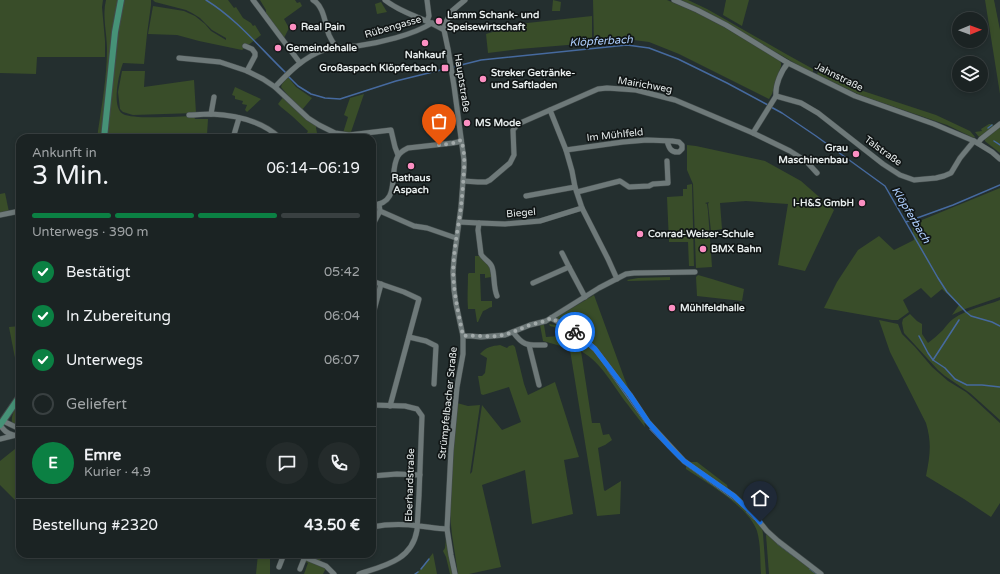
<!DOCTYPE html>
<html lang="de">
<meta charset="utf-8">
<style>
:root{--surface:#1b2323;--page:#242b2b;--text:#f1f3f6;--muted:#a0a4a6;--line:#394041;--accent:#0b8043}
body{margin:0;font-family:"Varela Round",sans-serif;background:var(--page);color:var(--text);height:100vh;display:flex;flex-direction:column;font-size:15px;white-space:nowrap}
*{box-sizing:border-box;margin:0}
p{font-size:13px;color:var(--muted)}
.icon{flex:none;width:22px;height:22px;fill:none;stroke:currentColor;stroke-width:2;stroke-linecap:round;stroke-linejoin:round}
.map{position:relative;flex:1;overflow:hidden}
.panel{position:absolute;left:16px;top:134px;width:360px;height:424px;display:flex;flex-direction:column;background:var(--surface);border-radius:12px;box-shadow:0 2px 6px #0003,0 0 0 1px var(--line)}
.panel>*{flex:none}
.needle{width:26px;rotate:89deg}
.tools{position:absolute;left:952px;top:12px;display:grid;gap:8px}
.tools a{display:grid;place-items:center;width:36px;height:36px;border-radius:50%;background:var(--surface);box-shadow:0 2px 6px #0003,0 0 0 1px var(--line);font-size:20px}
.pin{position:absolute;display:grid;place-items:center;width:34px;height:34px;color:#fff;margin:-41px -17px;border-radius:50% 50% 50% 0;rotate:-45deg;box-shadow:0 0 4px #0007}
.pin .icon{rotate:45deg}
.courier{position:absolute;display:grid;place-items:center;width:40px;height:40px;margin:-20px;border:3px solid #1a73e8;border-radius:50%;background:#fff;color:#222;box-shadow:0 1px 5px #0007}
.overview em{font-style:normal;font-weight:600}
.overview div{display:flex;flex-direction:column-reverse}
.overview{display:flex;align-items:center;justify-content:space-between;height:68px;padding:0 16px}
h1{font-size:26px;font-weight:600;line-height:30px}
.bar{display:grid;grid-template-columns:repeat(4,1fr);gap:6px 4px;align-content:center;height:48px;padding:0 16px}
.bar i{height:5px;border-radius:3px;background:var(--line)}
.bar .selected{background:var(--accent)}
.bar p{grid-column:span 4}
.line{display:flex;align-items:center;gap:10px;padding:0 16px;border-top:1px solid var(--line)}
.line div{flex:1}
.round{display:grid;place-items:center;flex:none;width:42px;height:42px;border-radius:21px;background:var(--page)}
ol{padding:0 16px;list-style:none}
li{display:flex;align-items:center;gap:12px;height:44px}
li p{margin-inline-start:auto}
li .icon{padding:4px;border-radius:50%;background:var(--accent);color:#fff;stroke-width:4}
li:last-child{color:var(--muted)}
li i{width:22px;height:22px;border:2px solid var(--line);border-radius:50%}
.map>svg:first-child{display:block}
.green{fill:#394d29}
.lines{fill:none;stroke-linecap:round;stroke-linejoin:round}
.stream{stroke:#466a9f;stroke-width:1.5}
.minor-casing{stroke:#414a4a;stroke-width:6}
.major-casing{stroke:#414a4a;stroke-width:8}
.minor{stroke:#6e7979;stroke-width:5}
.major{stroke:#469277;stroke-width:6}
.done{stroke:#a2aaaa;stroke-width:4;stroke-dasharray:0 7.2}
.route{stroke:#1a73e8;stroke-width:5}
.poi-dot{fill:#fc8fc2;stroke:#111616;stroke-width:1.5}
.labels{text-anchor:middle;dominant-baseline:central;stroke-width:3.5;stroke-linejoin:round;paint-order:stroke}
.poi-label{font-size:10px;font-weight:bold;fill:#e6ecec;stroke:#111616;text-anchor:start}
.street-label{font-size:10px;fill:#e6ecec;stroke:#111616}
.water-label{font-size:11px;font-style:italic;fill:#afcffe;stroke:#111616}
</style>
<div class="map">
<svg width="1000" height="574" viewBox="0 0 1000 574">
<rect width="100%" height="100%" fill="#242f2f"/>
<!-- green -->
<g class="green">
<path d="M0,0H103L102,7L105,41V57H37L36,74L0,73Z"/>
<path d="M106,0H119L112,33L102,138H97C101,109 107,78 107,49C107,33 102,16 106,0Z"/>
<path d="M124,0H151V5L147,34L144,64L123,63C119,73 111,107 123,114C134,120 180,116 194,116L195,119H208L207,135H228L227,138H107L117,38Z"/>
<path d="M153,0H228L234,8L236,7L243,18L251,23L253,26L255,25L261,35L242,50L199,41L177,35L148,34L153,6L184,11L195,16L205,24L211,31L226,40V38L212,30L200,18L192,13L186,10L155,2Z"/>
<path d="M260,0H295L297,3L300,2L302,6L284,19L289,28L284,38L266,13V10Z"/>
<path d="M553,0L561,2L560,11H552Z"/>
<path d="M593,0H667L695,12L724,27L779,60L781,63V66L772,94L769,99L679,54L649,42L626,39L594,42Z"/>
<path d="M681,0H688L707,9L786,54L813,69V72H810L711,14Z"/>
<path d="M726,0H749L742,26L723,15Z"/>
<path d="M985,0H994L1000,30V94Z"/>
<path d="M381,2L387,12L377,14L375,4Z"/>
<path d="M592,16V43L519,49L488,53L486,34L518,24Z"/>
<path d="M122,71H145L144,87L194,80L196,113L133,115L123,112L120,109L118,92Z"/>
<path d="M818,72L860,90L936,115L970,131L975,137L974,138L947,125L860,95L818,75L817,74Z"/>
<path d="M288,77L296,87L312,98L301,111L281,87L282,84Z"/>
<path d="M235,87L261,99L247,112L245,110L247,105L242,104L243,101L235,99V96L232,95Z"/>
<path d="M364,94L351,132L343,133L348,117L344,115L350,98Z"/>
<path d="M284,96L317,125L316,128L317,133L316,138H312L307,133L308,131L292,116L281,107L278,104Z"/>
<path d="M989,124H992L993,125V127L979,137L975,132L982,131L981,129Z"/>
<path d="M1000,126V153L986,142L985,141V139Z"/>
<path d="M687,145L696,146L765,161L801,181L834,210L805,271L778,265L788,204L746,201L720,203L722,229L711,231L708,204L709,202L705,203L707,204L708,211L712,267L696,268L693,184L687,170Z"/>
<path d="M692,184L694,266H689L688,242H669L667,197L683,196V189H687V185Z"/>
<path d="M1000,188V297L965,309L952,315L959,305L942,289L931,298L921,288L903,300L909,312L898,320H892L824,308L837,282L858,250L879,236L894,250L914,240L912,224Z"/>
<path d="M5,193L9,212L0,213V194Z"/>
<path d="M475,256H481V259C490,265 491,267 491,277L485,278V274H480L481,301H492V307C489,307 487,310 483,311L478,322H477L475,309H468C467,298 468,286 468,274L469,273H475Z"/>
<path d="M698,275L712,279L744,289L742,301L697,296L696,277Z"/>
<path d="M670,277V280L628,281L627,280L638,278Z"/>
<path d="M594,295L625,380L631,394L596,348L557,319V317Z"/>
<path d="M1000,300V420L970,393L945,376L938,370L904,333L902,323L903,319L910,314L917,321L922,324V334L928,343C933,339 938,335 943,330C946,326 949,322 953,319C967,309 985,306 1000,300Z"/>
<path d="M879,320L898,324L902,334L915,347L932,367L948,381L966,392L974,399L1000,423V503L991,517L964,499L926,476C930,456 932,443 926,423L890,352Z"/>
<path d="M549,324C565,326 569,330 581,340L575,350L543,341L540,325H544L546,337L559,336L558,328L550,326Z"/>
<path d="M20,326V384L9,327Z"/>
<path d="M583,341L594,350L629,396L644,420L645,427C639,419 633,412 628,405C613,386 602,363 581,351L592,423H600L603,435L609,434L612,440L605,445L598,448L604,490L605,491L621,481L620,514L597,516L570,350L576,352Z"/>
<path d="M500,345L507,348L509,346L513,345L515,347L524,384L528,395L555,382L579,457L564,460L573,514L532,524L525,470L482,485L501,567L469,574H458L452,535L450,515L451,488L457,403L468,406L480,405L470,474L472,472L482,405L502,430L521,422L509,387L483,395L481,394L478,376H482L485,373L487,358L480,354C486,347 492,346 500,345Z"/>
<path d="M20,401V426L12,423C11,414 15,409 20,401Z"/>
<path d="M20,445V505L0,485V461Z"/>
<path d="M689,462H697L727,485L728,489Z"/>
<path d="M686,464L740,503L762,527L763,534L766,574H761C760,560 761,545 757,531C749,507 707,483 686,469Z"/>
<path d="M767,533L818,574H769L766,535Z"/>
<path d="M446,538L454,574H450L446,557L443,551L445,548Z"/>
<path d="M433,553L437,574H414L420,570Z"/>
<path d="M258,554H270V574H256Z"/>
<path d="M309,554H326L319,561L309,557Z"/>
<path d="M307,560L326,568L323,574H304L308,563L304,561Z"/>
</g>
<g class="lines">
<!-- stream -->
<g class="stream">
<path d="M206,0C237,19 260,48 286,73"/>
<path d="M453,67L481,60L627,45L649,48L678,59L727,83L768,105"/>
<path d="M288,76L298,86L311,94L325,98L340,99L396,81L449,68"/>
<path d="M771,107L782,113L816,136L885,186L938,278L947,292L966,312L971,316L992,322L1000,326"/>
<path d="M988,128L992,125"/>
<path d="M994,141L1000,145"/>
<path d="M906,222L953,205L1000,185"/>
<path d="M919,336L928,353L933,360L945,368L955,379L967,385H982L1000,387"/>
<path d="M933,360L959,320"/>
<path d="M608,370L645,422"/>
<path d="M650,429L679,459"/>
<path d="M683,463L737,502"/>
<path d="M747,512L754,519"/>
<path d="M778,544L794,556"/>
<path d="M421,569L429,559"/>
<path d="M810,569L817,574"/>
<path d="M415,574L418,572"/>
</g>
<defs>
<g id="minor">
<path d="M253,0L300,63"/>
<path d="M313,0C324,6 325,24 329,35C331,39 333,43 336,47"/>
<path d="M385,0C402,14 425,18 444,30"/>
<path d="M427,0L429,16L427,21"/>
<path d="M674,0L697,10L726,25L788,63L855,96L934,124L974,141L992,152L1000,159"/>
<path d="M245,46L252,49L255,53V56L247,71"/>
<path d="M179,58L220,62L247,71L263,79L275,87L308,118L319,125L335,133L349,135L391,130L395,147L398,155"/>
<path d="M275,87C289,72 304,57 324,50C335,47 345,47 357,46C379,43 413,35 432,23"/>
<path d="M776,96L801,103L818,113L883,164L900,175L914,180L936,178L944,176L951,173L960,158L974,141"/>
<path d="M550,110L566,150L572,171L575,187L582,208L608,259L617,279"/>
<path d="M211,114L214,97"/>
<path d="M189,115C196,115 204,114 211,114C234,115 262,121 280,138"/>
<path d="M753,133L776,96C775,85 781,71 788,63"/>
<path d="M233,138L239,118"/>
<path d="M978,143L981,139L1000,124"/>
<path d="M566,150L623,142L647,140L672,141L679,142L682,145V149L679,152C671,153 669,148 667,141"/>
<path d="M463,181L478,182H486L490,180L510,163L514,155L513,130L518,124L598,89L607,88L636,90L675,100L753,133L790,151L806,161L817,173"/>
<path d="M577,192L620,181L629,187L649,186L653,184L668,183L667,161"/>
<path d="M526,196L575,187"/>
<path d="M379,204L380,211L414,226L427,228L456,238"/>
<path d="M372,205C402,204 388,172 398,156C400,152 404,150 408,148L453,143L458,142L461,140"/>
<path d="M0,215L20,211"/>
<path d="M459,222L479,223L505,224L540,221L582,208"/>
<path d="M479,223L478,230L481,254C484,260 490,261 492,267C495,276 493,286 497,296"/>
<path d="M372,226L380,211"/>
<path d="M562,253L569,267"/>
<path d="M372,281L404,292L419,299L390,406"/>
<path d="M533,283L569,267L585,297"/>
<path d="M372,318L381,284"/>
<path d="M551,318L573,330L595,349L630,395L648,422L671,447L684,461L734,496L753,514L767,531L778,541L821,574"/>
<path d="M513,332C524,347 528,345 545,345"/>
<path d="M463,336H471L481,337L505,335L530,325L546,321L599,288L626,274L634,273L695,272"/>
<path d="M409,337L426,341L436,346L434,384"/>
<path d="M529,345L539,385"/>
<path d="M3,421L20,429"/>
<path d="M0,425C4,430 6,433 13,435"/>
<path d="M0,439L20,434"/>
<path d="M372,476L397,474L420,475"/>
<path d="M372,527C388,524 404,524 419,526C429,527 438,529 447,529"/>
<path d="M304,557L326,566L334,574"/>
<path d="M279,567L284,554"/>
<path d="M300,569L306,554"/>
<path d="M359,574C383,566 412,561 417,530L419,495L422,416L417,409L405,406L372,405"/>
<path d="M455,574L451,555L447,529L451,451L457,387L463,354V336L456,304L454,290L453,272L454,259L461,207L464,168V160L454,86L448,49L444,30L445,24L452,11L459,5L465,0"/>
</g>
<g id="major">
<path d="M104,138L115,32L121,0"/>
<path d="M0,425L20,396"/>
</g>
</defs>
<!-- minor casing -->
<use href="#minor" class="minor-casing"/>
<!-- major casing -->
<use href="#major" class="major-casing"/>
<!-- minor -->
<use href="#minor" class="minor"/>
<!-- major -->
<use href="#major" class="major"/>
</g>
<g class="lines">
<!-- done -->
<path class="done" d="M439,145C446,144 455,144 461,140C466,154 464,170 463,185C462,197 461,209 459,221C457,233 455,245 454,258C451,284 458,310 463,336C474,335 486,337 497,336C509,335 519,329 530,325C537,323 544,322 551,318L575,332"/>
<!-- route -->
<path class="route" d="M575,332L595,349L630,395L648,422L670,447L684,461L734,496L753,514L760,522"/>
</g>
<!-- markers -->
<g class="poi-dot">
<circle cx="439" cy="21" r="4"/>
<circle cx="293" cy="27" r="4"/>
<circle cx="425" cy="43" r="4"/>
<circle cx="278" cy="48" r="4"/>
<rect x="441" y="64" width="8" height="8" rx="2"/>
<circle cx="483" cy="79" r="4"/>
<circle cx="467" cy="123" r="4"/>
<circle cx="856" cy="154" r="4"/>
<circle cx="411" cy="166" r="4"/>
<circle cx="862" cy="203" r="4"/>
<circle cx="640" cy="234" r="4"/>
<circle cx="703" cy="249" r="4"/>
<circle cx="672" cy="308" r="4"/>
</g>
<g class="labels">
<!-- poi labels -->
<g class="poi-label">
<text x="447" y="15">Lamm Schank- und<tspan x="447" dy="12">Speisewirtschaft</tspan></text>
<text x="301" y="27">Real Pain</text>
<text x="286" y="48">Gemeindehalle</text>
<text x="425" y="55" text-anchor="middle">Nahkauf</text>
<text x="437" y="68" text-anchor="end">Großaspach Klöpferbach</text>
<text x="491" y="73">Streker Getränke-<tspan x="491" dy="12">und Saftladen</tspan></text>
<text x="475" y="123">MS Mode</text>
<text x="848" y="148" text-anchor="end">Grau<tspan x="848" dy="12">Maschinenbau</tspan></text>
<text x="411" y="178" text-anchor="middle">Rathaus<tspan x="411" dy="12">Aspach</tspan></text>
<text x="854" y="203" text-anchor="end">I-H&amp;S GmbH</text>
<text x="648" y="234">Conrad-Weiser-Schule</text>
<text x="711" y="249">BMX Bahn</text>
<text x="680" y="308">Mühlfeldhalle</text>
</g>
<!-- street labels -->
<g class="street-label">
<text transform="translate(393 27) rotate(-16)">Rübengasse</text>
<text transform="translate(839 77) rotate(26)">Jahnstraße</text>
<text transform="translate(462 83) rotate(81)">Hauptstraße</text>
<text transform="translate(645 85) rotate(10)">Mairichweg</text>
<text transform="translate(615 135) rotate(-6)">Im Mühlfeld</text>
<text transform="translate(883 151) rotate(36)">Talstraße</text>
<text transform="translate(521 213) rotate(-5)">Biegel</text>
<text transform="translate(448 403) rotate(-84)">Strümpfelbacher Straße</text>
<text transform="translate(410 485) rotate(-88)">Eberhardstraße</text>
</g>
<!-- water labels -->
<g class="water-label">
<text transform="translate(601 41) rotate(-3)">Klöpferbach</text>
<text transform="translate(911 215) rotate(59)">Klöpferbach</text>
</g>
</g>
</svg>
<div class="tools">
<a><svg class="needle" viewBox="-14 -14 28 28"><path d="M0-13l5 13h-10z" fill="#e53935"/><path d="M0 13l5-13h-10z" fill="#a0a4a6"/></svg></a>
<a><svg class="icon" aria-label="layers" viewBox="0 0 24 24"><path d="M12 4l9 5-9 5-9-5zM3 14l9 5 9-5"/></svg></a>
</div>
<div class="pin" style="left:439px;top:145px;background:#ea580c"><svg class="icon" aria-label="bag" viewBox="0 0 24 24"><path d="M5 8h14l-1 12H6zM9 8a3 3 0 0 1 6 0"/></svg></div>
<div class="pin" style="left:760px;top:522px;background:#1f2937"><svg class="icon" aria-label="home" viewBox="0 0 24 24"><path d="M3 11l9-7 9 7M6 9v11h12V9"/></svg></div>
<div class="courier" style="left:575px;top:332px"><svg class="icon" aria-label="bike" viewBox="0 0 24 24"><circle cx="6" cy="16" r="4"/><circle cx="18" cy="16" r="4"/><path d="M6 16l4-8h5l3 8M10 8l3 8H6M13 5h3"/></svg></div>
<section class="panel">
<div class="overview"><div><h1>3 Min.</h1><p>Ankunft in</p></div><em>06:14–06:19</em></div>
<div class="bar"><i class="selected"></i><i class="selected"></i><i class="selected"></i><i></i><p>Unterwegs · 390 m</p></div>
<ol>
<li><svg class="icon" aria-label="check" viewBox="0 0 24 24"><path d="M5 12l5 5 9-10"/></svg>Bestätigt<p>05:42</p></li>
<li><svg class="icon" aria-label="check" viewBox="0 0 24 24"><path d="M5 12l5 5 9-10"/></svg>In Zubereitung<p>06:04</p></li>
<li><svg class="icon" aria-label="check" viewBox="0 0 24 24"><path d="M5 12l5 5 9-10"/></svg>Unterwegs<p>06:07</p></li>
<li><i></i>Geliefert</li>
</ol>
<div class="line" style="height:72px"><b class="round" style="background:var(--accent);color:#fff">E</b><div><b>Emre</b><p>Kurier · 4.9</p></div><a class="round"><svg class="icon" aria-label="chat" viewBox="0 0 24 24"><path d="M4 5h16v11H9l-5 4z"/></svg></a><a class="round"><svg class="icon" aria-label="phone" viewBox="0 0 24 24"><path d="M5 4h4l2 5-3 2q2 4 5 5l2-3 5 2v4C11 20 4 13 5 4z"/></svg></a></div>
<div class="line" style="height:52px"><div>Bestellung #2320</div><b>43.50 €</b></div>
</section>
</div>
